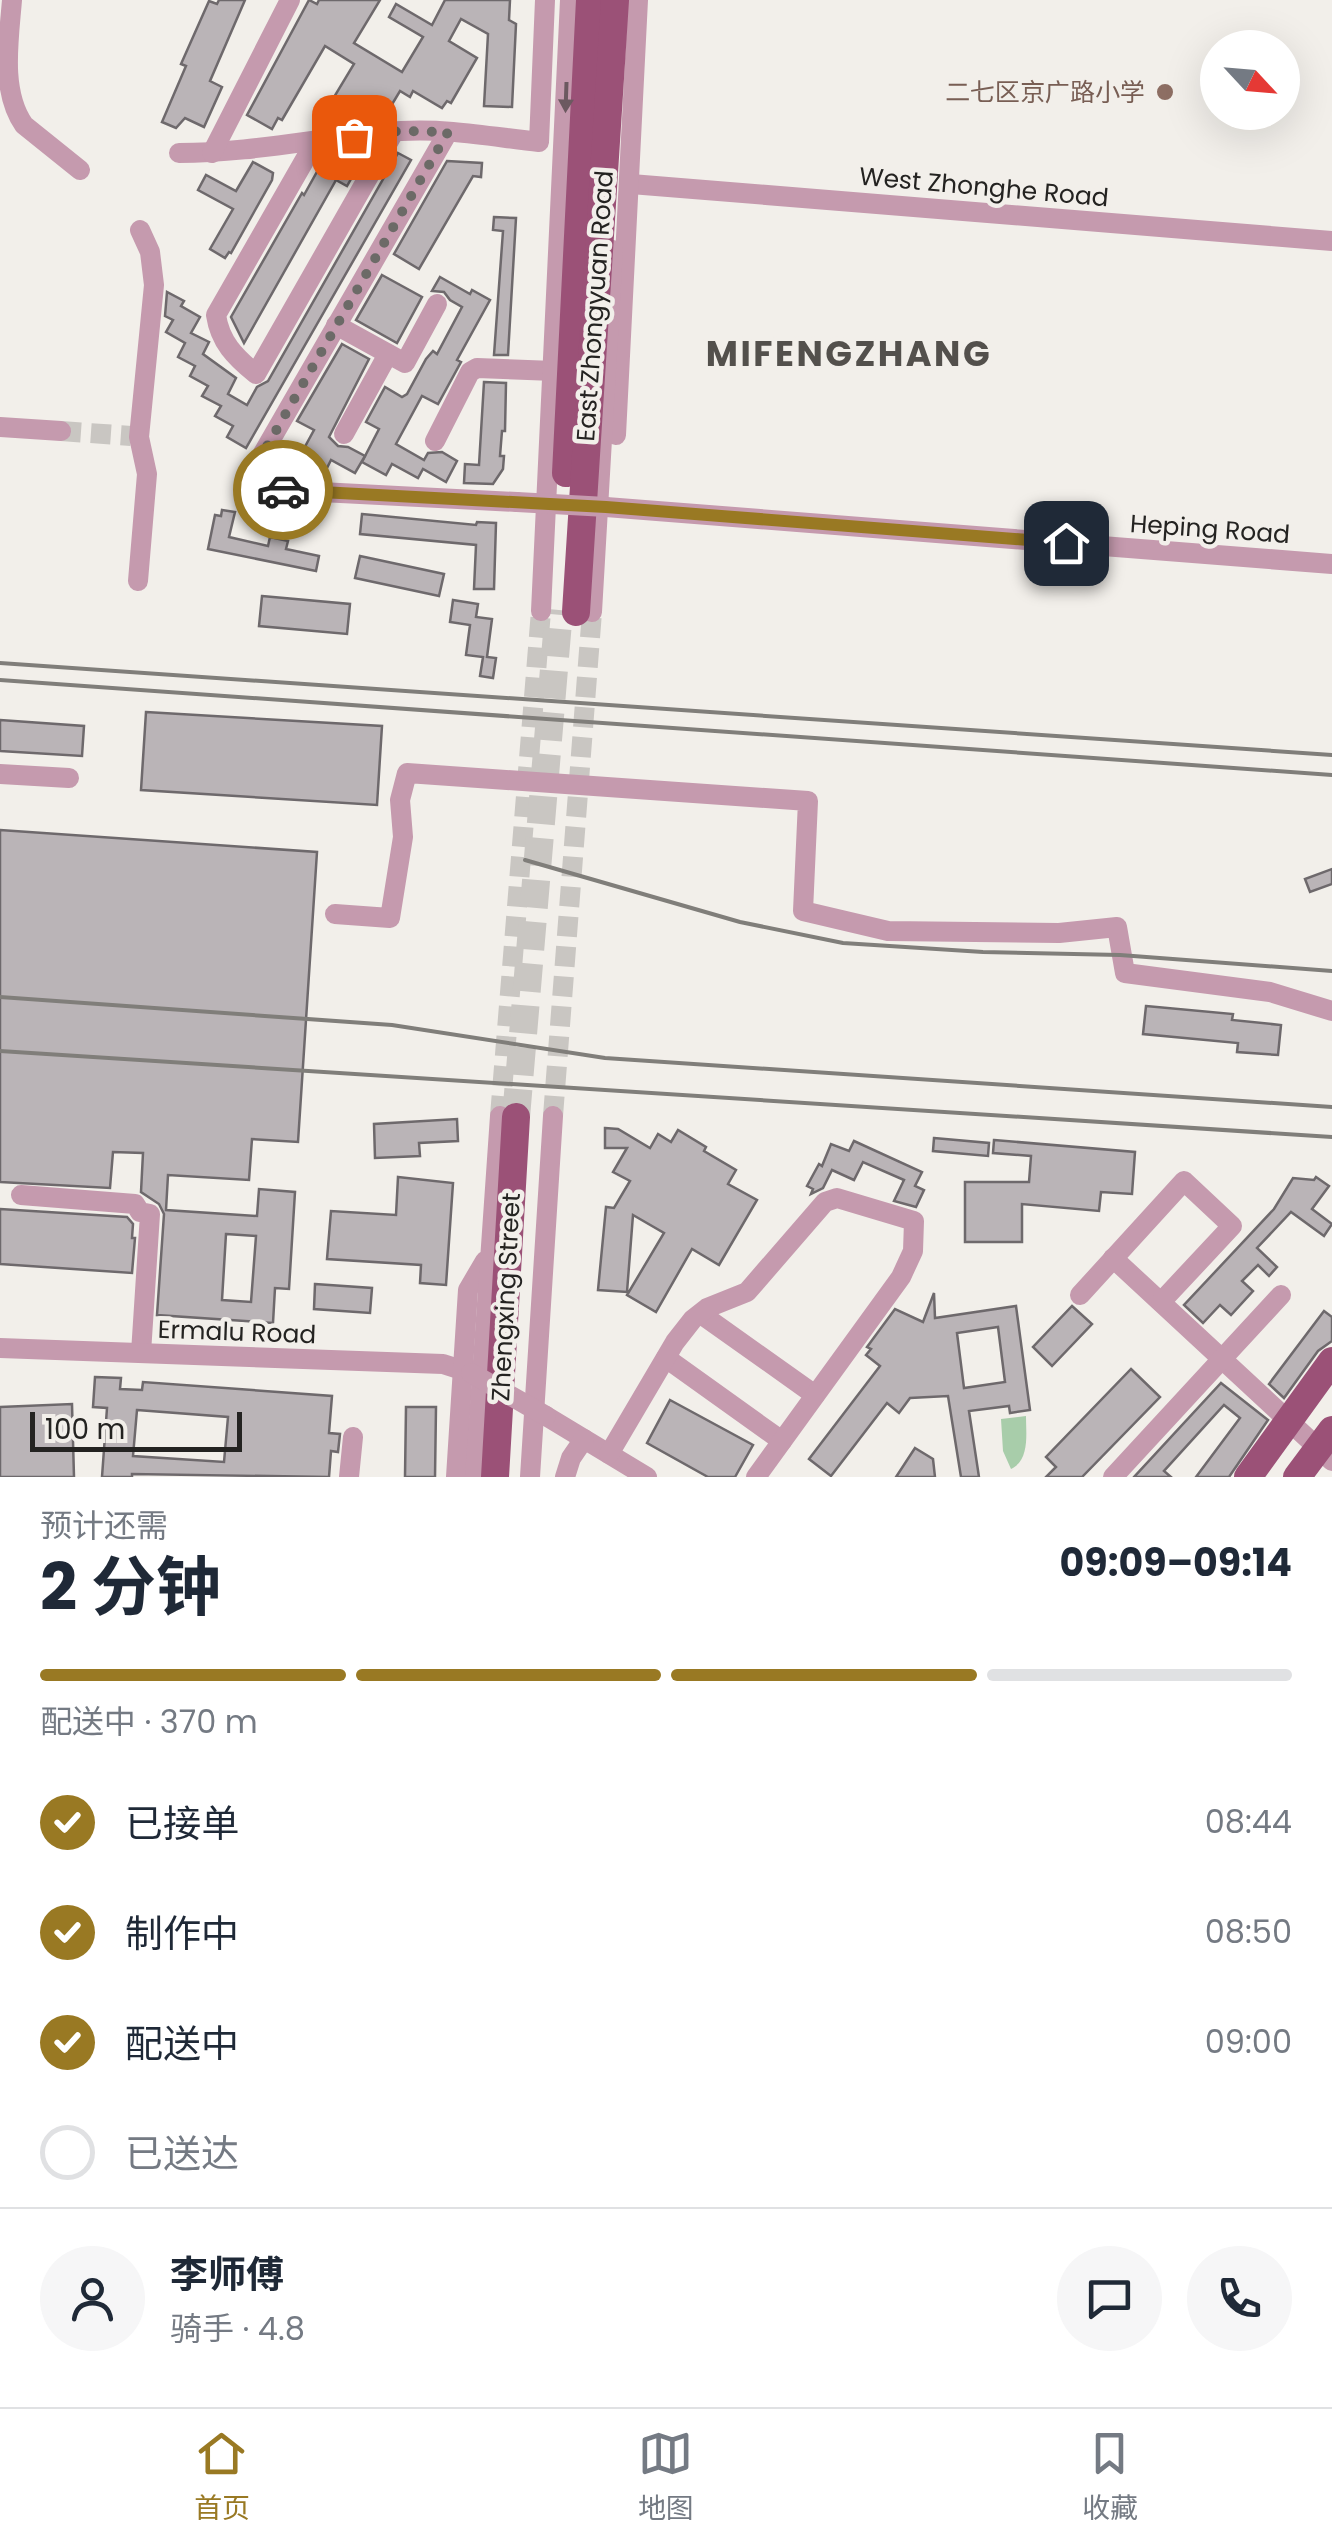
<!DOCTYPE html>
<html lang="zh">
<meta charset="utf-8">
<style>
:root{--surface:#fff;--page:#f6f6f7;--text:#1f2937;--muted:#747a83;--line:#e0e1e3;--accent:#997923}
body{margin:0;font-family:Poppins,"Noto Sans SC",sans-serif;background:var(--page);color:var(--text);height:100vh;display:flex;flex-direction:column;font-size:38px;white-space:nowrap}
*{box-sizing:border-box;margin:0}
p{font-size:32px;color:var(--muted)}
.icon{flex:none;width:55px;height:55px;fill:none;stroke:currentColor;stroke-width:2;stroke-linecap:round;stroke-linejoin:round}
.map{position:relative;height:1477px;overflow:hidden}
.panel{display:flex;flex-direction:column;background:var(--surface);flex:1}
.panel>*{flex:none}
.needle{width:65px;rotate:116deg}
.controls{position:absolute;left:1200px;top:30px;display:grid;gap:20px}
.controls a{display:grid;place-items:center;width:100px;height:100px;border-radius:50%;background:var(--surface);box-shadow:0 10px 40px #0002;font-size:50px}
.scale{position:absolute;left:30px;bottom:25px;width:212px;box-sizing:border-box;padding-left:10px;border:5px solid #242321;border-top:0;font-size:28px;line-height:35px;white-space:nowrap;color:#242321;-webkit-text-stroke:8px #f2efea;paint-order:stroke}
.pin{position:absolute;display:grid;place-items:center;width:85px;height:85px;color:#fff;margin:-42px;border-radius:20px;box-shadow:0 5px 15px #0006}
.courier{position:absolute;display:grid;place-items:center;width:100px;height:100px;margin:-50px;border:8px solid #997923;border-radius:50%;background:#fff;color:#222;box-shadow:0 2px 12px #0007}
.overview em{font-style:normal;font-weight:700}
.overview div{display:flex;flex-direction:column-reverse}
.overview{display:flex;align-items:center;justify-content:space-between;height:170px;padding:0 40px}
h1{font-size:65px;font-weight:700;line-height:75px}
.bar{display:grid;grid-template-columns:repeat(4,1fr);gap:15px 10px;align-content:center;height:120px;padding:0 40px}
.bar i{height:12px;border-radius:8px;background:var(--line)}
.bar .on{background:var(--accent)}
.bar p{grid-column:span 4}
.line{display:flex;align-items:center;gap:25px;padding:0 40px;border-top:2px solid var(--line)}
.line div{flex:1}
.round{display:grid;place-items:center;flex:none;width:105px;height:105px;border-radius:52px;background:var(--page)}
ol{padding:0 40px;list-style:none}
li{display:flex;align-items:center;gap:30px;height:110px}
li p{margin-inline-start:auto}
li .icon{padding:10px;border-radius:50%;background:var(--accent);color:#fff;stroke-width:4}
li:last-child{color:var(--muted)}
li i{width:55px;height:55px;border:5px solid var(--line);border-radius:50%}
.tab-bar{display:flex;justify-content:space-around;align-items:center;height:140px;border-top:2px solid var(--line);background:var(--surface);font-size:28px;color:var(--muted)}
.tab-bar a{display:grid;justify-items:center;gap:5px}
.tab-bar .on{color:var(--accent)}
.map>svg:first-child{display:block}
.green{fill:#a8cdaa}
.building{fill:#bab4b7;stroke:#6e696c;stroke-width:2.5;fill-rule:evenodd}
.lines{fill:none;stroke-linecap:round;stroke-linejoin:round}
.minor-tunnel{stroke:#c9c6c2;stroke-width:20;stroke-dasharray:20 10;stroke-linecap:butt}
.major-tunnel{stroke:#c9c6c2;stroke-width:28;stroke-dasharray:28 14;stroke-linecap:butt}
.minor{stroke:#c59aae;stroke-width:20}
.major{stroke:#9b5177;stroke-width:28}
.rail{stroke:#807e7a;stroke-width:4}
.minor-bridge{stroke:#c59aae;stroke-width:20}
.major-bridge{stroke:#9b5177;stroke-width:28}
.oneway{fill:#6c5960}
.done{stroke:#6c6a67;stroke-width:10;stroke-dasharray:0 18}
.route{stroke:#997923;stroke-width:12}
.education-dot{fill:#8d6e63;stroke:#f2efea;stroke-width:4}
.labels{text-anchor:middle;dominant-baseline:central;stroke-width:9;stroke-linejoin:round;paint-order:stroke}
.education-label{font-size:25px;fill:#785e54;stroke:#f2efea;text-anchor:end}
.street-label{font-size:25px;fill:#242321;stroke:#f2efea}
.district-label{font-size:35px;font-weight:bold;letter-spacing:2.5px;fill:#53504c;stroke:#f2efea}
</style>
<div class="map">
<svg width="1332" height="1477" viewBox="0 0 1332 1477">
<rect width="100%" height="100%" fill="#f2efea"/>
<!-- green -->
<path class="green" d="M1026,1416C1026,1434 1030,1460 1011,1469L1003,1451L1001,1419Z"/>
<!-- building -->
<g class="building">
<path d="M219,0H245L210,81L222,87L204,127L185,118L176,128L162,122L186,66L181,64L209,1L217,4Z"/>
<path d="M309,0L317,4L319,0H380L354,43L402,72L423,37L389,17L396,4L432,25L445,0H510L509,20L516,24L512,107L484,106L488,34L461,19L449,41L477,58L451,103L447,101L442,108L413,91L410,97L400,91L385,116L360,101L349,120L328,107L354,64L325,46L282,120L278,118L272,129L247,115Z"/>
<path d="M398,153L411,160L246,448L227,437L233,426L215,416L221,406L202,396L208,386L190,376L195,366L178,357L185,343L166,332L173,320L165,316L167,292L184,301L181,306L200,317L191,333L209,342L203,354L236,378L228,394L247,405L257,387L268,381Z"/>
<path d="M336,159L356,170L347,186L327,175Z"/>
<path d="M447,161L482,163L481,177L473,176L419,269L394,254Z"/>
<path d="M253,162L273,173L272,180L231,253L229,252L225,258L210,249L233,209L198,190L206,175L236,191Z"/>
<path d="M318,170L336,180L244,343L231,317L302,193L304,195Z"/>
<path d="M494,217L516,218L508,355H494L503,231L493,230Z"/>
<path d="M382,275L422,297L397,343L356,320Z"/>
<path d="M440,277L470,294L472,290L490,300L457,360L461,362L438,404L422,396L396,444L424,460L428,453L442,452L457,461L446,482L423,469L418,478L392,464L386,475L362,462L379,429L366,422L385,387L402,397L407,394L426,359L433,351L437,354L462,307L450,300L444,292L432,291Z"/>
<path d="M342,344L369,359L329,437L338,446L348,447L365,456L355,473L331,460L325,472L301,458L293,472L274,462L285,443L302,452L314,430L297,421Z"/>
<path d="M484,382L506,383L505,431H502L500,456H504L503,469L493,484L464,483L465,464L479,465Z"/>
<path d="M222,510L235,512L229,537L268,546L270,537L288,541L286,549L319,556L316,571L208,549L215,515L221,516Z"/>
<path d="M362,514L476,525L477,522L496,523L494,589H474L476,545L360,534Z"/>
<path d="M360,556L444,574L439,596L355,578Z"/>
<path d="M262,596L350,604L347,634L259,626Z"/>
<path d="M453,600L478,604L476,617L492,619L487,657L496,658L493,678L480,676L483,657L466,655L470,625L450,622Z"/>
<path d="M146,712L382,726L377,805L141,790Z"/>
<path d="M0,720L84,726L82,756L0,751Z"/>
<path d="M0,830L317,852L298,1142L252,1139L249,1180L168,1175L166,1210L257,1216L259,1189L295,1192L289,1289L275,1288L273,1323L157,1315L164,1214L159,1204L141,1192L143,1153L113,1152L110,1188L0,1182ZM226,1234L256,1236L251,1302L222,1300Z"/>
<path d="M1332,869V884L1310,892L1305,879Z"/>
<path d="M1146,1006L1233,1014L1232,1020L1281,1025L1278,1055L1237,1052L1238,1043L1143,1034Z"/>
<path d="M457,1119L458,1141L419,1143L420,1156L375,1158L374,1124Z"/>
<path d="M605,1128L618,1129L650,1148L658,1134L671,1142L678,1130L706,1147L704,1151L736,1170L728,1184L757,1200L719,1265L692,1249L656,1312L627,1295L664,1233L633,1215L627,1292L598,1290L606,1207L614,1208L630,1181L613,1172L627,1148H605Z"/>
<path d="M934,1138L989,1143L988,1156L933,1151Z"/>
<path d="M994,1140L1135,1152L1132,1194L1101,1192L1099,1211L1022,1204V1242H965V1182H1029L1031,1156L993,1153Z"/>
<path d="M854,1141L922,1172L915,1186L924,1190L916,1207L894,1201L904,1180L863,1162L854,1180L832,1170L823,1188L811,1194L813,1189L807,1186L819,1164L822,1166L831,1144L849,1151Z"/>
<path d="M398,1177L453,1183L446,1285L420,1283L421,1265L327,1259L331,1211L396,1215Z"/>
<path d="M1316,1177L1329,1186L1312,1209L1332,1224L1324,1236L1291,1212L1257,1248L1277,1267L1269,1276L1258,1265L1242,1281L1253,1291L1231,1315L1220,1305L1203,1323L1184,1305L1274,1209L1293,1178L1314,1180Z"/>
<path d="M0,1209L127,1217L133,1224L132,1238H135L132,1273L0,1264Z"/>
<path d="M315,1284L372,1288L370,1313L314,1309Z"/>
<path d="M934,1293L935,1318L1016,1306L1030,1410L1010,1413L1009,1406L969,1411L979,1477H961L948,1396L910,1398L899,1413L887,1403L831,1476L809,1459L880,1366L866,1355L871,1349L867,1347L895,1309L923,1322ZM998,1327L1005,1382L964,1388L957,1333Z"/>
<path d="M1072,1306L1092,1324L1052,1366L1033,1347Z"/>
<path d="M1324,1311L1332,1317V1341L1318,1351L1284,1398L1269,1384Z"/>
<path d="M1131,1369L1160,1397L1082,1477H1046L1056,1467L1046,1457Z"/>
<path d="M95,1377L121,1378L120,1389L142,1390L143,1382L332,1396L329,1433L340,1434L338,1452L331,1451L329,1477L132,1474V1477H102L107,1408L93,1407ZM137,1410L228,1417L224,1462L133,1456Z"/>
<path d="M1221,1383L1268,1420L1229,1477H1196L1240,1418L1224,1405L1164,1471L1171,1477H1134Z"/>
<path d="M670,1400L753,1445L735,1477H708L647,1443Z"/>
<path d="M72,1404L74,1477H0V1407Z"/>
<path d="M406,1407H436L435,1477H405Z"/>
<path d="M915,1448L933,1459L935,1477H896Z"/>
</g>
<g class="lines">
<!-- minor-tunnel -->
<g class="minor-tunnel">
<path d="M61,431L131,436"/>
<path d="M500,1116L541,611"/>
<path d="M553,1116L592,612"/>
</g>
<!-- major-tunnel -->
<path class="major-tunnel" d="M516,1117L559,610"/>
<!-- minor -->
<g class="minor">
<path d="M12,0C9,39 0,91 24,125L80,170"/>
<path d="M448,132L251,474L254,483L262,489L517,502"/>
<path d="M315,142L216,315C220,342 235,357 256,374L394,132"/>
<path d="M179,153C254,153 326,136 401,131C447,128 493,137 539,142L545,0"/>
<path d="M212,153L290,0"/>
<path d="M631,184L1332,241"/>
<path d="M336,325L405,363L437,304"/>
<path d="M0,427L61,431"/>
<path d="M344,434L388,354"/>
<path d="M616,435L638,0"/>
<path d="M435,441L470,372L477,368L554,371"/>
<path d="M606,507L1332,564"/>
<path d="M138,581L147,474L139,437L154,285L150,252L140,230"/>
<path d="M541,611L570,0"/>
<path d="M592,612L613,250"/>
<path d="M0,774L69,778"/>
<path d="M335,914L390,918L403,837L400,800L407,773L808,801L803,911L888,931L1059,933L1117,927L1125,973L1270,992L1332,1011"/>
<path d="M21,1195L135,1204L140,1212L150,1214L141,1353"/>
<path d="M1113,1258L1332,1461"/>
<path d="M1080,1295L1184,1181L1232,1226L1161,1302"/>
<path d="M701,1314L815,1395"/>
<path d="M0,1348L443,1364L471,1373"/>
<path d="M666,1358L782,1441"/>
<path d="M546,1416L647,1477"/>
<path d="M609,1454L675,1342L693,1319L707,1308L747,1292L825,1202L837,1198L914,1221L913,1251L901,1277L756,1477"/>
<path d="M349,1477L353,1437"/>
<path d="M456,1477L468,1290L485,1261"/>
<path d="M475,1477L500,1116"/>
<path d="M530,1477L553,1116"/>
<path d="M565,1477L571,1458L584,1439"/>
<path d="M1113,1477L1281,1295"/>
</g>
<!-- major -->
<g class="major">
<path d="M566,473L590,0"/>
<path d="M576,612L615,0"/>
<path d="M495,1477L516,1117"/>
</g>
<!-- rail -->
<g class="rail">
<path d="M0,663L1332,755"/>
<path d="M0,680L1332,775"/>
<path d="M525,860L740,922L843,943L983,952L1120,955L1332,971"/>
<path d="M0,997L392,1025L605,1058L1332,1107"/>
<path d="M0,1051L1332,1137"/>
</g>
<!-- minor-bridge -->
<g class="minor-bridge">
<path d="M517,502L606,507"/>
<path d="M471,1373L546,1416"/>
</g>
<!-- major-bridge -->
<g class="major-bridge">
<path d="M1248,1477L1332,1361"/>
<path d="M1297,1477L1332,1430"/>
</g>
</g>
<!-- one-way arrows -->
<defs><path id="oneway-solid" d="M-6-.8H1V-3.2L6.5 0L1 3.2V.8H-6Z" transform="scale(2.5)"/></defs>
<use class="oneway" href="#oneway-solid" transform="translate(566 97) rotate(92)"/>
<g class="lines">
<!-- done -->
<path class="done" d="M283,490C267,489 256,490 251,474L448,132L399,131L354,137"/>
<!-- route -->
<path class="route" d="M283,490L606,507L1066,543"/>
</g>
<!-- markers -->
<circle class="education-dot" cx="1165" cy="92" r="10"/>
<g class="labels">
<!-- education labels -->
<g class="education-label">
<text x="1145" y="92">二七区京广路小学</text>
</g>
<!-- street labels -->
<g class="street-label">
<text transform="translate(984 187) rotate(5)">West Zhonghe Road</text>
<text transform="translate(595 306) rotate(-86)">East Zhongyuan Road</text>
<text transform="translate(1210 529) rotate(4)">Heping Road</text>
<text transform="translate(506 1297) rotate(-87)">Zhengxing Street</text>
<text transform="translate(237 1332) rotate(2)">Ermalu Road</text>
</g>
<!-- district labels -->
<g class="district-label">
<text x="849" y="353">MIFENGZHANG</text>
</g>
</g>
</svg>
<div class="controls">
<a><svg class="needle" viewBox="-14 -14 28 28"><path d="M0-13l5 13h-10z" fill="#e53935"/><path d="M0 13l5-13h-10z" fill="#747a83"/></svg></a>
</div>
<div class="scale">100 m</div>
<div class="pin" style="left:354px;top:137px;background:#ea580c"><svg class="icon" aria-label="bag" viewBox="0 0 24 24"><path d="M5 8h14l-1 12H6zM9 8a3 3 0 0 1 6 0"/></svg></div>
<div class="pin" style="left:1066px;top:543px;background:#1f2937"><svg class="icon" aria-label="home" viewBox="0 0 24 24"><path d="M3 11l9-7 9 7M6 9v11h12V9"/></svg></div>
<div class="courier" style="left:283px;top:490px"><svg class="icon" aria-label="car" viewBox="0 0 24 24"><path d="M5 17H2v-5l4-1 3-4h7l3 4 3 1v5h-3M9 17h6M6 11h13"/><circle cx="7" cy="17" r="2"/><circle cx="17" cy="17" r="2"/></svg></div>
</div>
<section class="panel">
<div class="overview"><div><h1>2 分钟</h1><p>预计还需</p></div><em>09:09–09:14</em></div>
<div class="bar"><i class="on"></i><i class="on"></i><i class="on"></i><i></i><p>配送中 · 370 m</p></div>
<ol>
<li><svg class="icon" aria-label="check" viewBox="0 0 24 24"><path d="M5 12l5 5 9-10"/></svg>已接单<p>08:44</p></li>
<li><svg class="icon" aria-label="check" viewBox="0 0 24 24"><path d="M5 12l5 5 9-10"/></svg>制作中<p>08:50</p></li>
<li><svg class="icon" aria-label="check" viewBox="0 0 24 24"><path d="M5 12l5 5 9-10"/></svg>配送中<p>09:00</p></li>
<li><i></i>已送达</li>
</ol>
<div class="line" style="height:180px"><a class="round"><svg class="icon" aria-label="person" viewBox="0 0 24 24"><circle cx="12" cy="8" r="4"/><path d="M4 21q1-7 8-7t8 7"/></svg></a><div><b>李师傅</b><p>骑手 · 4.8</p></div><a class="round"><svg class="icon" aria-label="chat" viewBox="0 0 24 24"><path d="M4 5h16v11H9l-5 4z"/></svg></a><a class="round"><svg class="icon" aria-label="phone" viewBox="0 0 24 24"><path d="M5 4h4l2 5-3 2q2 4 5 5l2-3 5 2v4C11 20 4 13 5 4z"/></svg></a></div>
</section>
<nav class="tab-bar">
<a class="on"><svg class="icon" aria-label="home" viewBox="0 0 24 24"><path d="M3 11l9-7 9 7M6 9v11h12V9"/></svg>首页</a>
<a><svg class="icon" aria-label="map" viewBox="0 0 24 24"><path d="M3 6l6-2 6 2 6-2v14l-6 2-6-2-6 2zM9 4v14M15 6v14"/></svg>地图</a>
<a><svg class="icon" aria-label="saved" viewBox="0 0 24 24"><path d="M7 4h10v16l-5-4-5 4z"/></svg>收藏</a>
</nav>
